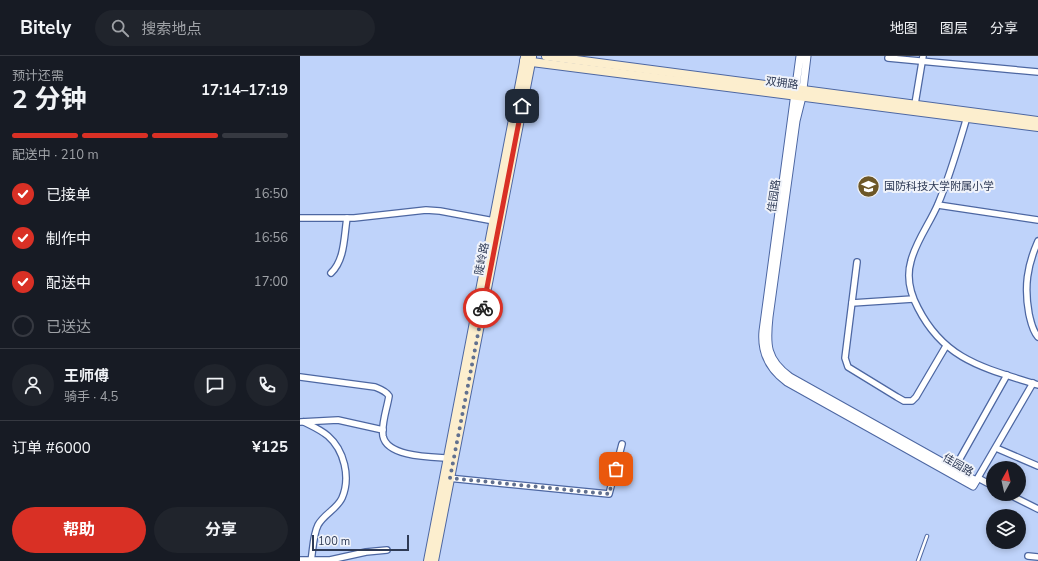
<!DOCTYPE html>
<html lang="zh">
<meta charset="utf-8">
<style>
:root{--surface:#171b24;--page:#20242c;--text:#f1f3f6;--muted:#9ea1a6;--line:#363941;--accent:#d93025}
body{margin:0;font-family:"Nunito Sans","Noto Sans SC",sans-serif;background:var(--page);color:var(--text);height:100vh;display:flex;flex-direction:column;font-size:15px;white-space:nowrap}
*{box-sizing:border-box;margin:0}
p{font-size:13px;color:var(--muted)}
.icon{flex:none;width:22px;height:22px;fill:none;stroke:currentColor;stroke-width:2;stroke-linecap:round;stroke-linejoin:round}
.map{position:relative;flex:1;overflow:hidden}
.sheet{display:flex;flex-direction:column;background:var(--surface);width:300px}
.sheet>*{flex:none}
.needle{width:26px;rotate:8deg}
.buttons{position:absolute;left:686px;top:405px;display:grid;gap:8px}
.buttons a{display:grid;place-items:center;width:40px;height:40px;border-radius:50%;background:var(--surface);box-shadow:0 2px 6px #0003;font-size:20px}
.scale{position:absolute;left:12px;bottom:10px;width:97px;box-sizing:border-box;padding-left:4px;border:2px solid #2e3a55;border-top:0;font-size:11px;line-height:14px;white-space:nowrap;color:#2e3a55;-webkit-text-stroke:3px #f0f3fa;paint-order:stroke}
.pin{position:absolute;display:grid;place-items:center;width:34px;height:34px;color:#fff;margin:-17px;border-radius:8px;box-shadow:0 2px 6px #0006}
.courier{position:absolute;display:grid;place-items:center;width:40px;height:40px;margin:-20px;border:3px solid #d93025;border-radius:50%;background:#fff;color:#222;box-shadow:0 1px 5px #0007}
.summary em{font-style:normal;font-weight:700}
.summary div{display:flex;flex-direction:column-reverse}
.summary{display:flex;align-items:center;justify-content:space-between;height:68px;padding:0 12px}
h1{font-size:26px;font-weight:700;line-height:30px}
.bar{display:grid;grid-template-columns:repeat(4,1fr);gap:6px 4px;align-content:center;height:48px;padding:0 12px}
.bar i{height:5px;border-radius:3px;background:var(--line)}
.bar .current{background:var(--accent)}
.bar p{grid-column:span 4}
.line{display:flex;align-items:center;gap:10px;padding:0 12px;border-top:1px solid var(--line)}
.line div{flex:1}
.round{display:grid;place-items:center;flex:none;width:42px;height:42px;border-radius:21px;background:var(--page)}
ol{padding:0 12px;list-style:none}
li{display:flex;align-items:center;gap:12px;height:44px}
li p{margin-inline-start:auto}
li .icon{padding:4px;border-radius:50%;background:var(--accent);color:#fff;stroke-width:4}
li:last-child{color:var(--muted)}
li i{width:22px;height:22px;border:2px solid var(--line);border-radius:50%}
.action{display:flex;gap:8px;margin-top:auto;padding:8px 12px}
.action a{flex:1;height:46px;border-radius:24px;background:var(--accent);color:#fff;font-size:16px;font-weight:700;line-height:46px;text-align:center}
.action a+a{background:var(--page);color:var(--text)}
header{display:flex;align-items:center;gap:24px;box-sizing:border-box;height:56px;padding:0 20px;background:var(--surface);border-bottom:1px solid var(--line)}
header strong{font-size:19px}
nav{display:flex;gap:22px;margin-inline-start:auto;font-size:14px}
.search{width:280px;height:36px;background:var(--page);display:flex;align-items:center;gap:10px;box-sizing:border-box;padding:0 14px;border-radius:22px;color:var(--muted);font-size:15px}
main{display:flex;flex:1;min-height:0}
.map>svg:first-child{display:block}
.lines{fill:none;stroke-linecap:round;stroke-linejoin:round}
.service-casing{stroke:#4d67a2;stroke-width:4.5}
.minor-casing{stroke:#4d67a2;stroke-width:8}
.tertiary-casing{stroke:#4d67a2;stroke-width:9}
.secondary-casing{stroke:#4d67a2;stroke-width:10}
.service{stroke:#fff;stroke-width:2.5}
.minor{stroke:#fff;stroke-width:5.5}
.tertiary{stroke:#fff;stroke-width:7}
.secondary{stroke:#fceece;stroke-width:8}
.done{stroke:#61708f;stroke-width:4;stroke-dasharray:0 7.2}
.route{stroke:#d93025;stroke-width:5}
.labels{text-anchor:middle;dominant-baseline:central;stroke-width:4;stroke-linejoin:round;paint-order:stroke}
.street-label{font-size:11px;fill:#2e3a55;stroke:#f0f3fa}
.poi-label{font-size:11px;fill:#2e3a55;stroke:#f0f3fa;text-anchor:start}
</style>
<header>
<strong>Bitely</strong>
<div class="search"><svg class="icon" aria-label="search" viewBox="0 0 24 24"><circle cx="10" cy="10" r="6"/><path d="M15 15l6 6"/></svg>搜索地点</div>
<nav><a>地图</a><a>图层</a><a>分享</a></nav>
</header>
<main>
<section class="sheet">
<div class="summary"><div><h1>2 分钟</h1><p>预计还需</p></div><em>17:14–17:19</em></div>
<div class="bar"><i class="current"></i><i class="current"></i><i class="current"></i><i></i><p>配送中 · 210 m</p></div>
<ol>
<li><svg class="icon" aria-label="check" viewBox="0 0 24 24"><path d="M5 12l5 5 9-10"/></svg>已接单<p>16:50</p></li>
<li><svg class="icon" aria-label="check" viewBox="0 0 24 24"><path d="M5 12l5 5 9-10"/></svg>制作中<p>16:56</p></li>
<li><svg class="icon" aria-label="check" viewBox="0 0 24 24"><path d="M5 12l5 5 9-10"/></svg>配送中<p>17:00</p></li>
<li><i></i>已送达</li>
</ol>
<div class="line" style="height:72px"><a class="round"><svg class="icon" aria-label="person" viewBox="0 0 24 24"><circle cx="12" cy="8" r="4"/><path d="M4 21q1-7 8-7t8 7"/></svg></a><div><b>王师傅</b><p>骑手 · 4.5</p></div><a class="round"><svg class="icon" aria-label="chat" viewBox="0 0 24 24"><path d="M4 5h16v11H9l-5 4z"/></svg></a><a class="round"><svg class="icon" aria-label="phone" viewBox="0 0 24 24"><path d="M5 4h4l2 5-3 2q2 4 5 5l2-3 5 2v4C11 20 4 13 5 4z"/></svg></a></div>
<div class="line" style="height:52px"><div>订单 #6000</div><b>¥125</b></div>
<div class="action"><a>帮助</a><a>分享</a></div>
</section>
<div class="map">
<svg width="738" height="505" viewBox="0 0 738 505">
<rect width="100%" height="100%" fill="#bfd3fa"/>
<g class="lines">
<defs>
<path id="service" d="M618,505L627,480"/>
<g id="minor">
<path d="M588,2L738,16"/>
<path d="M615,48L623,0"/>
<path d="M667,61C658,91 650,120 638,148C630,167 616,185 611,205C606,222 610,237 618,252C645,305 685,312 738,329"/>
<path d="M638,149L738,164"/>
<path d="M0,162H54L126,154L140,155L194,165"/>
<path d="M738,185C727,210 724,231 729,258C731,266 732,274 738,281"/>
<path d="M557,206L545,302L548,311L597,341L604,345H612L616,341L646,290"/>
<path d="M31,217C45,204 44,180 47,162"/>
<path d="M552,247L613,243"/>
<path d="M0,321L75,331C80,333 86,335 89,340C87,353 81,368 83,380C87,401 131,401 147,402"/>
<path d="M0,366L38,364L83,374"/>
<path d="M4,366C12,370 21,374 28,380C44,394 51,421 42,442C37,453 24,458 18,469C13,479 13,494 11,505"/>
<path d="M696,392L738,410"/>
<path d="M653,415L707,319"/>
<path d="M148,422L309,438L322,388"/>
<path d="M678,422L693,430"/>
<path d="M676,425L733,327"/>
<path d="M708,438L738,453"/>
<path d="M728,500L738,501"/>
<path d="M0,504H30L66,496L87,494"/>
</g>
<path id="tertiary" d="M500,0L463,275C461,297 469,313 487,326L673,430L676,425L490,321C466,304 466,288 469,261L496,65L502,41L507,0"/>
<g id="secondary">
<path d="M246,0L738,65"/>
<path d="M224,5L738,71"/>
<path d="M128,505L225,1"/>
<path d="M134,505L232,1"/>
</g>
</defs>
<!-- service casing -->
<use href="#service" class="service-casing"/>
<!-- minor casing -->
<use href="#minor" class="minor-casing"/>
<!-- tertiary casing -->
<use href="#tertiary" class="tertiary-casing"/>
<!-- secondary casing -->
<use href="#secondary" class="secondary-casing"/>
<!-- service -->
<use href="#service" class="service"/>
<!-- minor -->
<use href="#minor" class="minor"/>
<!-- tertiary -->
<use href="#tertiary" class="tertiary"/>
<!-- secondary -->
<use href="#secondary" class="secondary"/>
</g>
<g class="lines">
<!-- done -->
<path class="done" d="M183,252L150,422L309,438L316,413"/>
<!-- route -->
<path class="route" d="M183,252L222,50"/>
</g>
<!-- icons -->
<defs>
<symbol id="school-disc" viewBox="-11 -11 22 22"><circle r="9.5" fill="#6d5727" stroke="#f0f3fa"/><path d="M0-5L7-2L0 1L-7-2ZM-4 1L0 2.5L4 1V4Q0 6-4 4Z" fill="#fff"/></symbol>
</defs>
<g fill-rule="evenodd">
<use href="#school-disc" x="556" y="118" width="25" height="25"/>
</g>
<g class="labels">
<!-- street labels -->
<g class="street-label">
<text transform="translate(482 27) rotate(7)">双拥路</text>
<text transform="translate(474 140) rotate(-82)">佳园路</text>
<text transform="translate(182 203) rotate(-79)">陡岭路</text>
<text transform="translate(658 409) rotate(30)">佳园路</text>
</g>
<!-- poi labels -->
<g class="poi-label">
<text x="584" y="130">国防科技大学附属小学</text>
</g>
</g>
</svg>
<div class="buttons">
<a><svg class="needle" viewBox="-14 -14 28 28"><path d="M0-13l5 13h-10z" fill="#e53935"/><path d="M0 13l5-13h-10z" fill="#9ea1a6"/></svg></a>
<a><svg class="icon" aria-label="layers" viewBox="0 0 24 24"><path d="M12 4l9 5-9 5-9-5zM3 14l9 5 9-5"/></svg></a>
</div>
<div class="scale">100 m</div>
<div class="pin" style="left:316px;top:413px;background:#ea580c"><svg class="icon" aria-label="bag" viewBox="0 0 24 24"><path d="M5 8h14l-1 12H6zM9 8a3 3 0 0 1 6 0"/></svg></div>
<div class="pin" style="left:222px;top:50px;background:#1f2937"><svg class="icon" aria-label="home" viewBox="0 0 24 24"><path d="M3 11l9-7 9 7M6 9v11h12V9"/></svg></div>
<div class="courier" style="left:183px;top:252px"><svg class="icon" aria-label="bike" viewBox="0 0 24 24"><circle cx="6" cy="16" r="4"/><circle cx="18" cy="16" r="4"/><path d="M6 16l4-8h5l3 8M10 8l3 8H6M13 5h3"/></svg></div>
</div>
</main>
